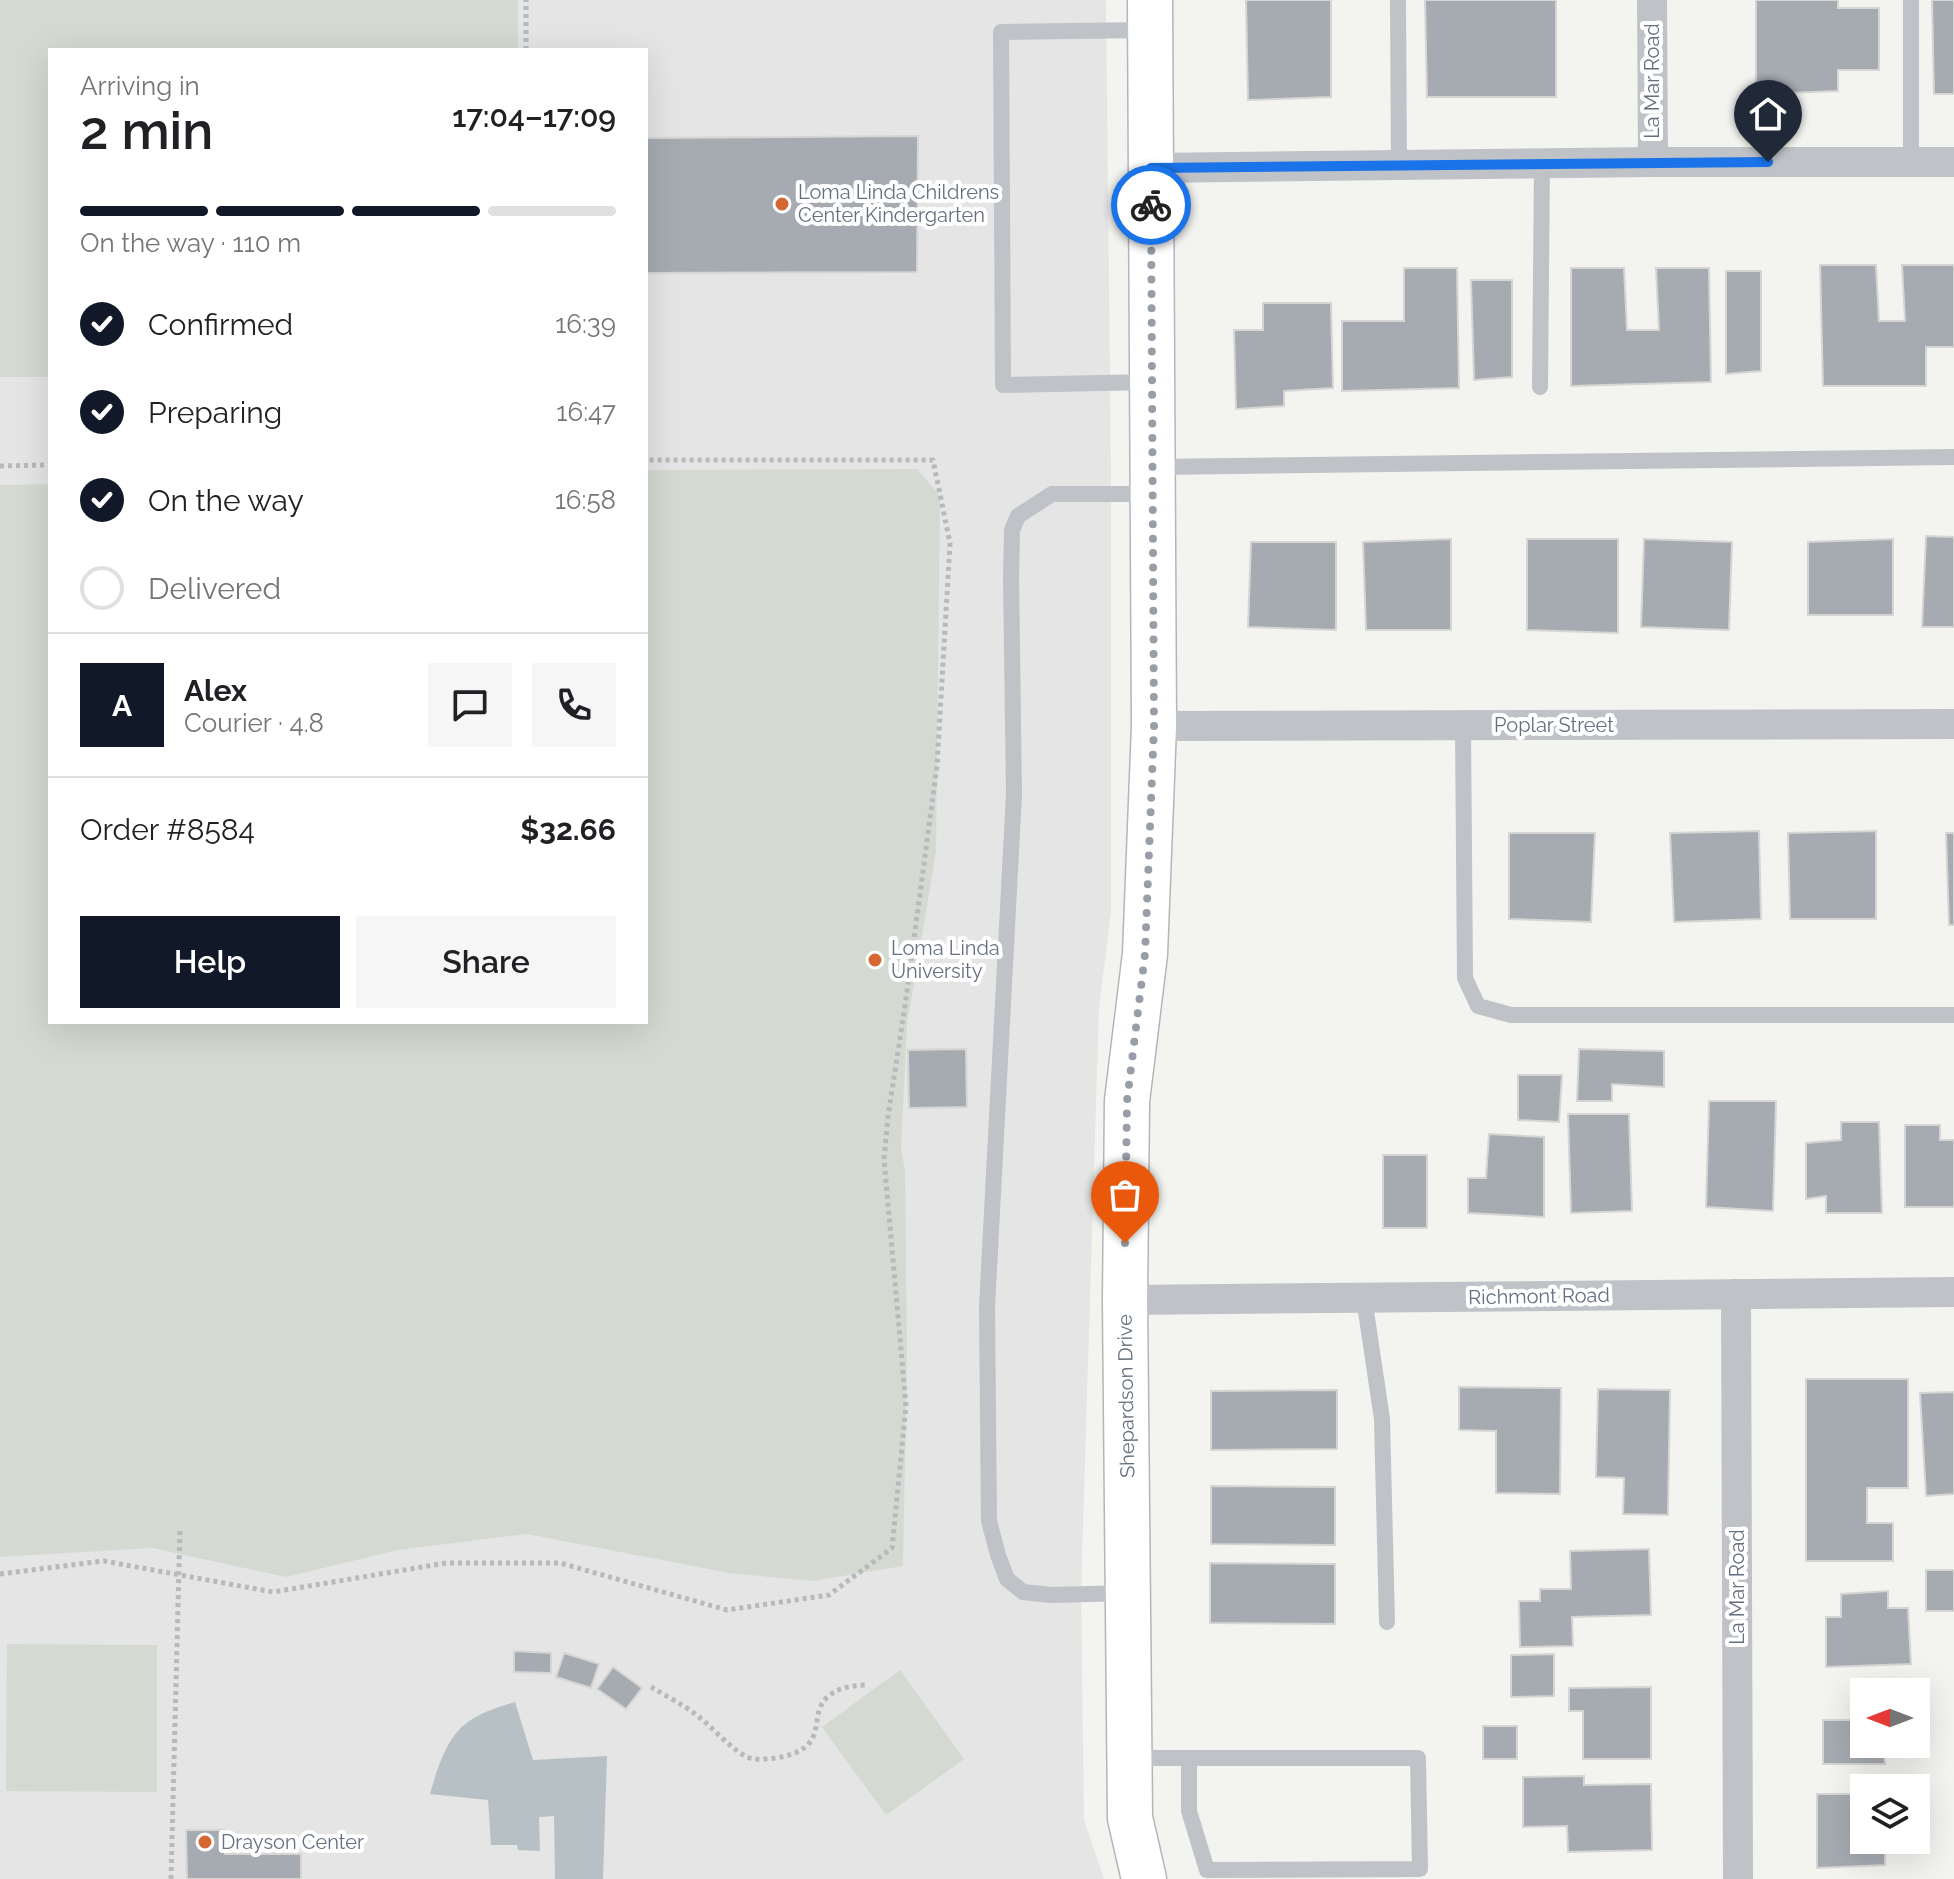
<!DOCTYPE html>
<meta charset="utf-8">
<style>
:root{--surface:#fff;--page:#f6f6f6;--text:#202124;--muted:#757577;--line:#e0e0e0;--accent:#111827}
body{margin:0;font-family:Raleway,sans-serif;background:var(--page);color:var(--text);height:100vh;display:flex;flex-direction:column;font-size:30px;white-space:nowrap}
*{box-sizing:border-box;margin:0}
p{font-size:26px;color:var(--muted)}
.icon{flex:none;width:44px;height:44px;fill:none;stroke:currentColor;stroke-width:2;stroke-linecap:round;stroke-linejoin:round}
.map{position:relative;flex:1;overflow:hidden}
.drawer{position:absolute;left:48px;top:48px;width:600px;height:976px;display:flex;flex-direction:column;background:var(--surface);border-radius:0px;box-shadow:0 8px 32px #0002}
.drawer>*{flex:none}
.needle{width:52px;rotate:270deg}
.fabs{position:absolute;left:1850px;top:1678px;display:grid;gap:16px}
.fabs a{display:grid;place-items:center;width:80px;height:80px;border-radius:0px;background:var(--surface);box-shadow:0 8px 32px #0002;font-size:40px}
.pin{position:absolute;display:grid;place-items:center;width:68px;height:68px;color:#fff;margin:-82px -34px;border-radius:50% 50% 50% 0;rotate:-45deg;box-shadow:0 0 8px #0007}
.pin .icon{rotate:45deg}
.courier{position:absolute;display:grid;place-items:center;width:80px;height:80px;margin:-40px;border:6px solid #1a73e8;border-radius:50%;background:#fff;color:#222;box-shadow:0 2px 10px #0007}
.head em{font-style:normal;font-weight:600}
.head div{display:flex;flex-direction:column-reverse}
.head{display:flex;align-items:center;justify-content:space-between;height:136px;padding:0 32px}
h1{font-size:52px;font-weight:600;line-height:60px}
.bar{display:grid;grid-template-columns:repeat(4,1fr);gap:12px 8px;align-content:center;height:96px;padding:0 32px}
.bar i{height:10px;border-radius:6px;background:var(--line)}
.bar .current{background:var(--accent)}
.bar p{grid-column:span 4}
.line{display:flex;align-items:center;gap:20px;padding:0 32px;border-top:2px solid var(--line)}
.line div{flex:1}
.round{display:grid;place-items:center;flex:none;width:84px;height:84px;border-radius:0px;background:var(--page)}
ol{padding:0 32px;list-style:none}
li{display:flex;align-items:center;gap:24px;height:88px}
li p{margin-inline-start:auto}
li .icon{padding:8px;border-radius:50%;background:var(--accent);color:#fff;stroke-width:4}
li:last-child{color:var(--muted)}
li i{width:44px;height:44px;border:4px solid var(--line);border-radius:50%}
.button{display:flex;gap:16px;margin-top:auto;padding:16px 32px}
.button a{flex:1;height:92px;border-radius:0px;background:var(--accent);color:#fff;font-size:32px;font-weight:600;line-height:92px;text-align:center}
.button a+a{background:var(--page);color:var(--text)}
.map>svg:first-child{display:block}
.built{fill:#e4e5e4;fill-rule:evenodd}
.green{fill:#d4dad2}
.water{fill:#b7c0c5}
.building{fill:#a6abb2;stroke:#d5d5d3;stroke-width:2}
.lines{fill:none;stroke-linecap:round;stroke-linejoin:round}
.secondary-casing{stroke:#b2b5ba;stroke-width:47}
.path{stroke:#b7b9bc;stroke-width:5;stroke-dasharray:4 4;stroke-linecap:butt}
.lane{stroke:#bfc2c6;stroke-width:16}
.street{stroke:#bfc2c6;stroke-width:30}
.secondary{stroke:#fff;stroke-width:44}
.done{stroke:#979ea7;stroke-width:8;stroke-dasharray:0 14.4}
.route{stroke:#1a73e8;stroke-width:10}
.poi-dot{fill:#d46830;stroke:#fff;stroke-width:3}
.labels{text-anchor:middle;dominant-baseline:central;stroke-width:8;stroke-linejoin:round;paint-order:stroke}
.street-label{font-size:20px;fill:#65707f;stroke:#fff}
.poi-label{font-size:20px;fill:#65707f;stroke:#fff;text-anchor:start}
</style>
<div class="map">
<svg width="1954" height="1879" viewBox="0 0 1954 1879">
<rect width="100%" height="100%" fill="#f3f4f0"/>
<!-- built -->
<path class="built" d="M0,0H1106L1111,480V912L1099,1007L1081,1590L1084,1820L1104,1879H0ZM50,50H646V1022H50Z"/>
<!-- green -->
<g class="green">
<path d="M0,0H518V50H50V377H0Z"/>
<path d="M917,469L940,496L936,852L907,1025L901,1148L905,1171L907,1351L903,1566L812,1581L729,1573L527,1534L398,1550L286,1577L152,1548L0,1557V485L50,484V1022H646V470Z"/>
<path d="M7,1644L157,1645V1792L6,1791Z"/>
<path d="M900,1670L964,1759L886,1815L822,1727Z"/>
</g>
<!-- water -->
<path class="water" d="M515,1702L533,1760L607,1756L603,1879H555L554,1816L539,1817L540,1851L518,1850L517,1845H491L488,1800L430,1794C437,1770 446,1737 468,1722C482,1712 499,1707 515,1702Z"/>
<!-- building -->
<g class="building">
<path d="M1246,0H1331V97L1248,100Z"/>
<path d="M1425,0H1556V97H1427Z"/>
<path d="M1756,0H1838V8H1879V70H1838V91L1756,94Z"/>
<path d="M1932,0H1954V94H1934Z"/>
<path d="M918,136L917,272L646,273V138Z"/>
<path d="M1820,265H1876L1879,321H1905L1902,265H1954V347H1926V386H1823Z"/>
<path d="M1404,268H1457L1459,388L1342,391V321H1404Z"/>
<path d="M1571,268H1624L1627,330H1659L1656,268H1709L1711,382L1571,386Z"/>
<path d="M1726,271H1761V371L1726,374Z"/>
<path d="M1471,280H1512V377L1474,380Z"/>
<path d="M1263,303H1331L1333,388L1284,391V406L1236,409L1234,330H1263Z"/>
<path d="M1926,536L1954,537V627H1922Z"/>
<path d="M1451,539V630H1366L1363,542Z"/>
<path d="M1527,539H1618V633L1527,630Z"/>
<path d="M1644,539L1732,542L1729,630L1641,627Z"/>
<path d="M1893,539V615H1808V542Z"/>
<path d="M1251,542H1336V630L1248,627Z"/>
<path d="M1759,831L1761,919L1674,922L1670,833Z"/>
<path d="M1876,831V919H1790L1788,833Z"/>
<path d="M1509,833H1595L1591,922L1509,919Z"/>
<path d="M1946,833H1954V925H1949Z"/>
<path d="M966,1049L967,1107L909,1108L908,1050Z"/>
<path d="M1579,1049L1664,1051V1087L1612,1084V1101H1577Z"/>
<path d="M1518,1075H1562L1559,1122L1518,1120Z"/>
<path d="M1709,1101H1776L1773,1211L1706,1207Z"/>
<path d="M1568,1114H1629L1632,1211L1571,1213Z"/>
<path d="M1841,1122H1879L1882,1213H1826V1196L1806,1199V1143L1841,1140Z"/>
<path d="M1905,1125H1940V1140H1954V1207H1905Z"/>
<path d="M1489,1134L1544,1137V1217L1468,1213V1178H1486Z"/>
<rect x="1383" y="1155" width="44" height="73"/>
<path d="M1806,1379H1908V1488H1867V1523H1893V1561H1806Z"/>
<path d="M1459,1387L1561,1388L1560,1494L1496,1493V1431L1459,1430Z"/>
<path d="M1598,1389L1670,1390L1668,1515L1623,1514L1624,1478L1596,1477Z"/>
<path d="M1337,1390V1449L1211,1450V1391Z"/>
<path d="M1954,1392V1494L1926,1496L1920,1393Z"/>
<path d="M1211,1486L1335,1487V1545L1211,1544Z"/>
<path d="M1649,1549L1651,1615L1572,1617L1573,1646L1520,1647L1519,1601H1540V1589H1571L1570,1551Z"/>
<path d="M1210,1563L1335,1564V1624L1210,1623Z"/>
<rect x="1926" y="1570" width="28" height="41"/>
<path d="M1888,1591V1608H1908L1911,1664L1826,1667V1617H1841V1594Z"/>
<path d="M514,1651L551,1653V1673L514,1672Z"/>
<path d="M564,1653L599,1664L591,1688L556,1677Z"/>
<path d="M1554,1654V1696L1511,1697V1655Z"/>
<path d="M613,1667L642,1688L626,1709L597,1689Z"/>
<path d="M1651,1687V1759H1583V1711H1569V1688Z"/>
<path d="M1823,1720H1864V1744H1883L1885,1764H1823Z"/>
<rect x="1483" y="1726" width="34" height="33"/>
<path d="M1584,1776V1785L1651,1784L1652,1850L1568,1852L1567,1826L1523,1827V1777Z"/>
<path d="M1817,1794H1864V1840H1885V1865L1817,1868Z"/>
<path d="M186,1830H225V1854H301V1879H187Z"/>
</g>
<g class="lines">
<defs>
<path id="secondary" d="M1144,1879L1130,1818L1125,1300L1127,1101L1145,954L1154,726L1150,0"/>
</defs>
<!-- secondary casing -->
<use href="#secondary" class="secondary-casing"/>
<!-- path -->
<g class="path">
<path d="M526,50V0"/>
<path d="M0,466L50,465"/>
<path d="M0,1574L104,1561L273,1592L446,1563H560L727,1610L829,1595L892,1548L906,1406L884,1159L888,1116L905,1006L937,766L950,543L933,460H646"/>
<path d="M651,1687C666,1696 684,1705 698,1716C714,1729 728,1746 745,1756C753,1761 766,1759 775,1758C835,1749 804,1714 830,1695C840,1687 852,1686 865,1685"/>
<path d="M171,1879L180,1528"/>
</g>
<!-- lane -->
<g class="lane">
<path d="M1398,0L1399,165"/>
<path d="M1149,30L1001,32L1003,385L1151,382"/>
<path d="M1911,161V0"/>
<path d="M1540,387L1542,163"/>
<path d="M1153,467L1954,457"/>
<path d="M1463,725L1465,978L1478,1006L1511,1015H1954"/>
<path d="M1364,1298L1382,1419L1387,1622"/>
<path d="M1128,1593L1051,1595L1023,1592L1007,1579L998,1555L989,1521L987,1307L1014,794L1011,578L1012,530L1018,516L1052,494H1151"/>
<path d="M1131,1758H1418L1420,1869L1207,1870L1189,1811V1758"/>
</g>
<!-- street -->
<g class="street">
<path d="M1652,0L1653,162"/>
<path d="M1151,168L1653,162H1954"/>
<path d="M1154,726L1954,724"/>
<path d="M1736,1294L1738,1879"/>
<path d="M1125,1300L1954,1292"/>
</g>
<!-- secondary -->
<use href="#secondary" class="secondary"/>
</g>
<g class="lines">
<!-- done -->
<path class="done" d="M1125,1243L1127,1101L1145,954L1154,726L1151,205"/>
<!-- route -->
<path class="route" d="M1151,205V168L1768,162"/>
</g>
<!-- markers -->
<g class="poi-dot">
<circle cx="782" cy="204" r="8"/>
<circle cx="875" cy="960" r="8"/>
<circle cx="205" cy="1842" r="8"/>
</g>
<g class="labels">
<!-- street labels -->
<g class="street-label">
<text transform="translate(1652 81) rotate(-90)">La Mar Road</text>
<text x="1554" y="725">Poplar Street</text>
<text transform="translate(1539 1296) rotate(-1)">Richmont Road</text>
<text transform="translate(1126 1396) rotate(-91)">Shepardson Drive</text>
<text transform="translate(1737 1587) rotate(-90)">La Mar Road</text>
</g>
<!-- poi labels -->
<g class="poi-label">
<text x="798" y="192">Loma Linda Childrens<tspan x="798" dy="23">Center Kindergarten</tspan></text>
<text x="891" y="948">Loma Linda<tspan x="891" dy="23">University</tspan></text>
<text x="221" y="1842">Drayson Center</text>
</g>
</g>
</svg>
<div class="fabs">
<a><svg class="needle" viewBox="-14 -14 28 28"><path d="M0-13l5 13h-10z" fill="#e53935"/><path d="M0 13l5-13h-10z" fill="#757577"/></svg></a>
<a><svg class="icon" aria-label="layers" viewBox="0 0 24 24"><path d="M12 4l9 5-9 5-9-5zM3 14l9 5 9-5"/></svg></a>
</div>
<div class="pin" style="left:1125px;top:1243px;background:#ea580c"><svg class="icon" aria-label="bag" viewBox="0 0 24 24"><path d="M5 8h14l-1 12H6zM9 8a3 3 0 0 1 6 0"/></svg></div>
<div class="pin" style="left:1768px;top:162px;background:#1f2937"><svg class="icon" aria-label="home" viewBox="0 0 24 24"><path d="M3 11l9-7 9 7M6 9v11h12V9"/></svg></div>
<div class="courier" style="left:1151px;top:205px"><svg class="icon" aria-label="bike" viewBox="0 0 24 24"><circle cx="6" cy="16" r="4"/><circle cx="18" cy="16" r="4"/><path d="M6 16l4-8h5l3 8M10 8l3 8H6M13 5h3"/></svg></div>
<section class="drawer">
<div class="head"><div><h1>2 min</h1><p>Arriving in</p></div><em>17:04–17:09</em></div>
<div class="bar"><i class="current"></i><i class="current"></i><i class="current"></i><i></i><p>On the way · 110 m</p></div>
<ol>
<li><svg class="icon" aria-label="check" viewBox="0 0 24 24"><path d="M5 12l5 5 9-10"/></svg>Confirmed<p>16:39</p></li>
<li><svg class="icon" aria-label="check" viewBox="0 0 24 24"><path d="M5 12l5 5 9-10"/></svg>Preparing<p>16:47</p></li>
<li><svg class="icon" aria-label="check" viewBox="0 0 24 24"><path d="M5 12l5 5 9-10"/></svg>On the way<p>16:58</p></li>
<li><i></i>Delivered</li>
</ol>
<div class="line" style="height:144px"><b class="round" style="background:var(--accent);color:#fff">A</b><div><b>Alex</b><p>Courier · 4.8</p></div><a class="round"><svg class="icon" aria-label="chat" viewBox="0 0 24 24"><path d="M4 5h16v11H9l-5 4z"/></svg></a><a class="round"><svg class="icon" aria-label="phone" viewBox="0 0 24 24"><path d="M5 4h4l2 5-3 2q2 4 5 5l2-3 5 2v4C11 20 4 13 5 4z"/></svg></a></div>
<div class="line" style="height:104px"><div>Order #8584</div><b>$32.66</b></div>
<div class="button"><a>Help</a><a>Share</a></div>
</section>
</div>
